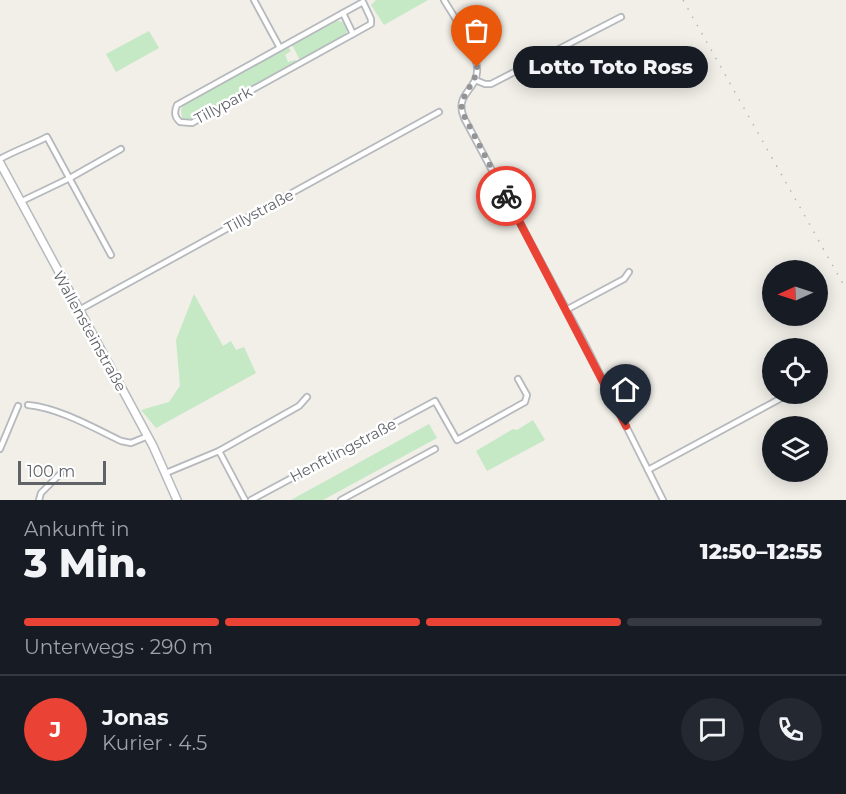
<!DOCTYPE html>
<html lang="de">
<meta charset="utf-8">
<style>
:root{--surface:#171b24;--page:#242831;--text:#f1f3f6;--muted:#9ea1a6;--line:#363941;--accent:#ea4335}
body{margin:0;font-family:Montserrat,sans-serif;background:var(--page);color:var(--text);height:100vh;display:flex;flex-direction:column;font-size:22px;white-space:nowrap}
*{box-sizing:border-box;margin:0}
p{font-size:20px;color:var(--muted)}
.icon{flex:none;width:33px;height:33px;fill:none;stroke:currentColor;stroke-width:2;stroke-linecap:round;stroke-linejoin:round}
.map{position:relative;height:500px;overflow:hidden}
.drawer{display:flex;flex-direction:column;background:var(--surface);flex:1}
.drawer>*{flex:none}
.needle{width:39px;rotate:267deg}
.tools{position:absolute;left:762px;top:260px;display:grid;gap:12px}
.tools a{display:grid;place-items:center;width:66px;height:66px;border-radius:50%;background:var(--surface);box-shadow:0 3px 15px #0003;font-size:30px}
.scale{position:absolute;left:18px;bottom:15px;width:88px;box-sizing:border-box;padding-left:6px;border:3px solid #5f6368;border-top:0;font-size:16px;line-height:21px;white-space:nowrap;color:#5f6368;-webkit-text-stroke:4px #fff;paint-order:stroke}
.pin{position:absolute;display:grid;place-items:center;width:51px;height:51px;color:#fff;margin:-62px -26px;border-radius:50% 50% 50% 0;rotate:-45deg;box-shadow:0 0 6px #0007}
.pin .icon{rotate:45deg}
.courier{position:absolute;display:grid;place-items:center;width:60px;height:60px;margin:-30px;border:4px solid #ea4335;border-radius:50%;background:#fff;color:#222;box-shadow:0 2px 8px #0007}
.bubble{position:absolute;height:42px;border-radius:21px;background:var(--surface);box-shadow:0 3px 15px #0003;font-size:20px;font-weight:800;line-height:42px;text-align:center}
.summary em{font-style:normal;font-weight:800}
.summary div{display:flex;flex-direction:column-reverse}
.summary{display:flex;align-items:center;justify-content:space-between;height:102px;padding:0 24px}
h1{font-size:39px;font-weight:800;line-height:45px}
.bar{display:grid;grid-template-columns:repeat(4,1fr);gap:9px 6px;align-content:center;height:72px;padding:0 24px}
.bar i{height:8px;border-radius:4px;background:var(--line)}
.bar .active{background:var(--accent)}
.bar p{grid-column:span 4}
.line{display:flex;align-items:center;gap:15px;padding:0 24px;border-top:2px solid var(--line)}
.line div{flex:1}
.round{display:grid;place-items:center;flex:none;width:63px;height:63px;border-radius:32px;background:var(--page)}
.map>svg:first-child{display:block}
.green{fill:#c5e8c5}
.lines{fill:none;stroke-linecap:round;stroke-linejoin:round}
.street-casing{stroke:#b5b8bc;stroke-width:8}
.secondary-casing{stroke:#b6babf;stroke-width:10}
.street{stroke:#fff;stroke-width:4.5}
.secondary{stroke:#fff;stroke-width:7}
.rail{stroke:#b6b7b8;stroke-width:1.5;stroke-dasharray:1.5 8;stroke-linecap:butt}
.done{stroke:#929495;stroke-width:6;stroke-dasharray:0 10.8}
.route{stroke:#ea4335;stroke-width:8}
.labels{text-anchor:middle;dominant-baseline:central;stroke-width:5;stroke-linejoin:round;paint-order:stroke}
.street-label{font-size:15px;fill:#5f6368;stroke:#fff}
</style>
<div class="map">
<svg width="846" height="500" viewBox="0 0 846 500">
<rect width="100%" height="100%" fill="#f1efe8"/>
<!-- green -->
<g class="green">
<path d="M376,0H428L384,25L371,5Z"/>
<path d="M337,21C343,21 346,24 347,30L345,36L300,60L292,45Z"/>
<path d="M149,31L159,48L116,72L106,54Z"/>
<path d="M288,47L291,51L285,55L288,62L295,60L297,62L192,120L182,118L181,109L185,104Z"/>
<path d="M194,294L223,346L231,341L236,350L244,347L256,373L156,428L141,410L169,402L180,386L176,340Z"/>
<path d="M533,420L545,440L487,471L476,451L513,429L517,430Z"/>
<path d="M429,424L437,438L323,500H291Z"/>
</g>
<g class="lines">
<defs>
<g id="street">
<path d="M254,0L280,48"/>
<path d="M444,0C454,17 479,52 477,72C476,91 454,94 464,118L586,346L663,500"/>
<path d="M363,2L371,19V24L353,34L343,13Z"/>
<path d="M343,13L177,105C174,112 174,117 180,122L192,123L353,34"/>
<path d="M475,80L485,84H491L621,17"/>
<path d="M0,159C16,150 32,145 47,137L111,255"/>
<path d="M20,202L70,178L121,149"/>
<path d="M79,310L439,112"/>
<path d="M566,310L624,279L629,272"/>
<path d="M28,405C59,408 92,427 121,441L131,443L148,436"/>
<path d="M0,449L18,406"/>
<path d="M219,451L245,500"/>
<path d="M648,470L787,395"/>
<path d="M166,473L219,451L299,406L307,397"/>
<path d="M39,500L41,493L61,473"/>
<path d="M251,500L435,401L457,440L525,402L527,395L518,379"/>
<path d="M341,500L435,449"/>
</g>
<path id="secondary" d="M0,163L153,446L177,500"/>
</defs>
<!-- street casing -->
<use href="#street" class="street-casing"/>
<!-- secondary casing -->
<use href="#secondary" class="secondary-casing"/>
<!-- street -->
<use href="#street" class="street"/>
<!-- secondary -->
<use href="#secondary" class="secondary"/>
<!-- rail -->
<path class="rail" d="M683,0L846,289"/>
</g>
<g class="lines">
<!-- done -->
<path class="done" d="M477,67C477,84 459,94 462,112L506,196"/>
<!-- route -->
<path class="route" d="M506,196L626,426"/>
</g>
<g class="labels">
<!-- street labels -->
<g class="street-label">
<text transform="translate(223 105) rotate(-28)">Tillypark</text>
<text transform="translate(259 211) rotate(-28)">Tillystraße</text>
<text transform="translate(90 331) rotate(61)">Wallensteinstraße</text>
<text transform="translate(343 450) rotate(-28)">Henftlingstraße</text>
</g>
</g>
</svg>
<div class="tools">
<a><svg class="needle" viewBox="-14 -14 28 28"><path d="M0-13l5 13h-10z" fill="#e53935"/><path d="M0 13l5-13h-10z" fill="#9ea1a6"/></svg></a>
<a><svg class="icon" aria-label="locate" viewBox="0 0 24 24"><circle cx="12" cy="12" r="6"/><path d="M12 2v4M12 18v4M2 12h4M18 12h4"/></svg></a>
<a><svg class="icon" aria-label="layers" viewBox="0 0 24 24"><path d="M12 4l9 5-9 5-9-5zM3 14l9 5 9-5"/></svg></a>
</div>
<div class="scale">100 m</div>
<div class="pin" style="left:477px;top:67px;background:#ea580c"><svg class="icon" aria-label="bag" viewBox="0 0 24 24"><path d="M5 8h14l-1 12H6zM9 8a3 3 0 0 1 6 0"/></svg></div>
<div class="pin" style="left:626px;top:426px;background:#1f2937"><svg class="icon" aria-label="home" viewBox="0 0 24 24"><path d="M3 11l9-7 9 7M6 9v11h12V9"/></svg></div>
<div class="courier" style="left:506px;top:196px"><svg class="icon" aria-label="bike" viewBox="0 0 24 24"><circle cx="6" cy="16" r="4"/><circle cx="18" cy="16" r="4"/><path d="M6 16l4-8h5l3 8M10 8l3 8H6M13 5h3"/></svg></div>
<div class="bubble" style="left:513px;top:46px;width:195px">Lotto Toto Ross</div>
</div>
<section class="drawer">
<div class="summary"><div><h1>3 Min.</h1><p>Ankunft in</p></div><em>12:50–12:55</em></div>
<div class="bar"><i class="active"></i><i class="active"></i><i class="active"></i><i></i><p>Unterwegs · 290 m</p></div>
<div class="line" style="height:108px"><b class="round" style="background:var(--accent);color:#fff">J</b><div><b>Jonas</b><p>Kurier · 4.5</p></div><a class="round"><svg class="icon" aria-label="chat" viewBox="0 0 24 24"><path d="M4 5h16v11H9l-5 4z"/></svg></a><a class="round"><svg class="icon" aria-label="phone" viewBox="0 0 24 24"><path d="M5 4h4l2 5-3 2q2 4 5 5l2-3 5 2v4C11 20 4 13 5 4z"/></svg></a></div>
</section>
